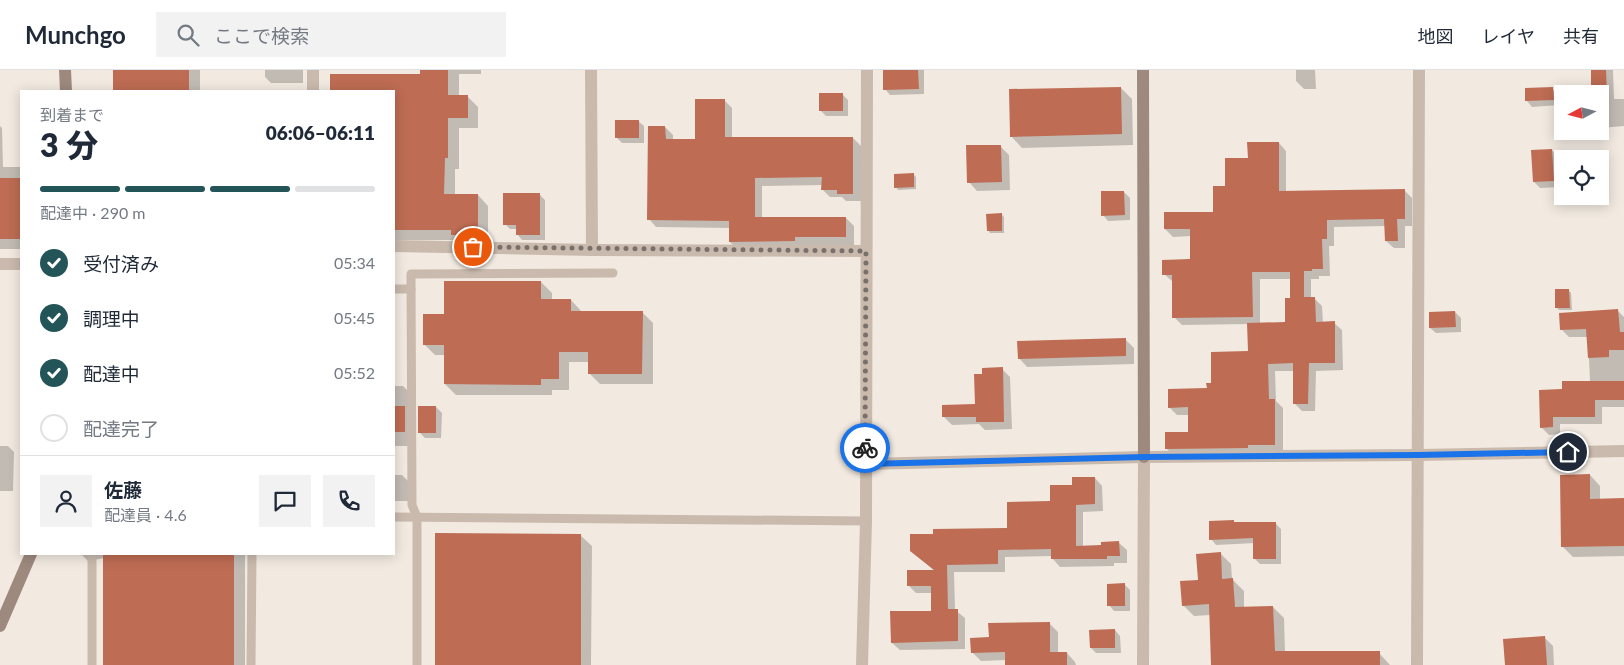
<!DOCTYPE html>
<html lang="ja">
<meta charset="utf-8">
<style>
:root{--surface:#fff;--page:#f2f2f3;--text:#1f2937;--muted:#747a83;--line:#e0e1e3;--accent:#235457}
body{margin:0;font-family:Lato,"Noto Sans JP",sans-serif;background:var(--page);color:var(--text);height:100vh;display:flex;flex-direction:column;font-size:19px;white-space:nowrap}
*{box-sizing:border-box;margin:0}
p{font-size:16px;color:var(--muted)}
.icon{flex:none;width:28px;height:28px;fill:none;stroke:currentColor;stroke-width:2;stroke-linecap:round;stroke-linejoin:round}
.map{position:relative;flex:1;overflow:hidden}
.drawer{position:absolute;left:20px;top:20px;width:375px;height:465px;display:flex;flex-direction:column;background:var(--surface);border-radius:0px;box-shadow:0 2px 12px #0003}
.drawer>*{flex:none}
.needle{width:32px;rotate:263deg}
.fabs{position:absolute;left:1554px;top:15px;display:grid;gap:10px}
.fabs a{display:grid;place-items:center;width:55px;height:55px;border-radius:0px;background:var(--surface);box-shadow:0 2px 12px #0003;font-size:25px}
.pin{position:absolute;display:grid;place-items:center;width:42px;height:42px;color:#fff;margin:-21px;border:2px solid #fff;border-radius:50%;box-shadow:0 1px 5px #0007}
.courier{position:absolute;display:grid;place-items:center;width:50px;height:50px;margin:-25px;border:4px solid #1a73e8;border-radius:50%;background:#fff;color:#222;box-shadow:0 1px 6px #0007}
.overview em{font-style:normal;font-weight:800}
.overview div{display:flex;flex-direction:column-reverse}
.overview{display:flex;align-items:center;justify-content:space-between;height:85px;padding:0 20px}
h1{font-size:32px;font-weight:800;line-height:38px}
.bar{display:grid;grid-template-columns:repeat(4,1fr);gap:8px 5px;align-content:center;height:60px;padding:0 20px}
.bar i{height:6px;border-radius:4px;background:var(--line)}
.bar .current{background:var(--accent)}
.bar p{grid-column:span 4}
.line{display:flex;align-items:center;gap:12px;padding:0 20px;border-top:1px solid var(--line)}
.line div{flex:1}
.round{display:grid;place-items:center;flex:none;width:52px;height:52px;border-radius:0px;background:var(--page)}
ol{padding:0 20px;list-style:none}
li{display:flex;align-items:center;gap:15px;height:55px}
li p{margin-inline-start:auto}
li .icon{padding:5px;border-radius:50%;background:var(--accent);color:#fff;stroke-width:4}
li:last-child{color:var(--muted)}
li i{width:28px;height:28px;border:2px solid var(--line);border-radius:50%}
header{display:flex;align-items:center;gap:30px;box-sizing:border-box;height:70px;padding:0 25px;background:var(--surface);border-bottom:1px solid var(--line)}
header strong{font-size:24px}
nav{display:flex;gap:28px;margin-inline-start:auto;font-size:18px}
.search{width:350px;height:45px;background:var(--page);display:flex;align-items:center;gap:12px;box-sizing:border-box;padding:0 18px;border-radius:0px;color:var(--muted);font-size:19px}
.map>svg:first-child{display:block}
.shadow{fill:#0003;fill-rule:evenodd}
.building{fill:#be6c53}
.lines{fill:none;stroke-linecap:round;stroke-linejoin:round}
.lane{stroke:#c9baad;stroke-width:9}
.street{stroke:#c9baad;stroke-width:12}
.secondary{stroke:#9d897e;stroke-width:12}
.done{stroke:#79706b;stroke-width:5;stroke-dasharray:0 9}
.route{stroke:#1a73e8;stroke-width:6}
</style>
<header>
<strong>Munchgo</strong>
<div class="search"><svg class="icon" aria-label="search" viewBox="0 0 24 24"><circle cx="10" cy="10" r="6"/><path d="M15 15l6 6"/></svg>ここで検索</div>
<nav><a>地図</a><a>レイヤ</a><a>共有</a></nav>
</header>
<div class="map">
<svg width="1624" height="595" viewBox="0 0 1624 595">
<rect width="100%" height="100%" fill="#f2eae1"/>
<!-- shadow -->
<g class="shadow">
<rect x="114" y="0" width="86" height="21"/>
<path d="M265,0H303V13H271L265,7Z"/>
<path d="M422,0H481V4H459V27H468L478,37V58H459V99H455V125H478L488,136V175H463L457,170H394V21H331V5H422Z"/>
<path d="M884,0H924V24L890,25L885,19Z"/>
<path d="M1296,0H1315L1316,19H1304L1296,11Z"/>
<path d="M1592,0H1613L1614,29H1624V56L1600,58V24Z"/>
<path d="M1121,18L1132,29L1133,75L1022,78L1011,66Z"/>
<path d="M1552,19L1558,24L1559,35L1532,37L1527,31L1526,20Z"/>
<path d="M842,24L848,30V46H826L820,40Z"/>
<path d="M724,30L732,38V68H853L861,76V131H846L842,127H830L823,120V115L762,116V149L846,148L854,156V175H803L738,180L730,172V158L656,157L649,149L665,57L673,65V70H696Z"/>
<path d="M638,51L644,56V73H622L616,67Z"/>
<path d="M0,56L2,58L3,97H21V179H0Z"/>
<path d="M1279,73L1286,81V122L1404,120L1412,128V156H1405V178H1394L1386,171V156L1334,157V176H1329L1330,206H1319V209H1311V229H1315L1322,236L1323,253H1334L1342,260L1343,300L1316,301L1315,341H1302L1294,333V301H1275L1276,331L1283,338V382L1174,386L1166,378L1189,364L1190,345H1177L1169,337L1208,320L1249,282V254L1182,255L1174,247L1173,212L1164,204L1191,191V166L1173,167L1165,159L1214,143L1226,117L1249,90ZM1260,209H1291V229L1286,254H1260Z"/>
<path d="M1000,76L1009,85L1010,120L977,121L969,112Z"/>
<path d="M1552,80L1557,86L1559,117L1540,118L1534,112Z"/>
<path d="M913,104L916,107V119L898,120L896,117Z"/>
<path d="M1124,122L1130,128V150L1108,151L1103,145Z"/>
<path d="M540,125L545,130V170H522L517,164V159H510L505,154Z"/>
<path d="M1002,145L1004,147V163H990L988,160Z"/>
<path d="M541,212L552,223V230H571L582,242H642L653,253V314H600L589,303V292H569V320H552V325H456L445,314V285H435L424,274L445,245Z"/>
<path d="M1568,220L1571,223L1572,240H1559L1557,238Z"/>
<path d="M1618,241L1624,247V337H1602V354H1560V364L1549,365L1541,357L1563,320V311H1590L1588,267H1569L1562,260Z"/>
<path d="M1455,242L1461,248V262L1436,263L1430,258Z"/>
<path d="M1125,269L1134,278V294L1027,297L1019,288Z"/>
<path d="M1002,299L1010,307L1012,359L985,360L979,354L952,355L944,347L976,336Z"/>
<path d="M394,310L395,316H403L414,327L412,376H395V405H402L413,416L414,431H394Z"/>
<path d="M436,337L442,343L441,368H425L419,362Z"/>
<path d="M0,376H8L14,382L13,421H0Z"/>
<path d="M1590,405L1600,416V430L1624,429V486L1573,487L1562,476Z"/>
<path d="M1095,408L1102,416L1103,441L1083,442V477L1102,476L1119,473L1127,480V493H1114V496L1060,497L1053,489L1052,486L1005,487V502H954L955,540L965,548V579L900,580L892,573L932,542V523H916L909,516L935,501L912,481L934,465L1008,460L1052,432L1073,416Z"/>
<path d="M1276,454L1281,459V494H1260L1254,488L1255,473L1216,475L1211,469Z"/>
<path d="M580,465L592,476L591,595H436Z"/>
<path d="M1220,483L1231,494L1232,509L1244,521V538L1273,537L1284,548L1285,582L1379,583L1390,595H1212L1210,545L1194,546L1183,535Z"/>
<path d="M81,484H245V595H104V488L88,491Z"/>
<path d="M1124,514L1130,520V541H1114L1109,535Z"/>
<path d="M1049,553L1058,562V583H1067L1075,592L1076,595H1006V590L981,591L972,582L990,569Z"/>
<path d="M1115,560L1120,566L1121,583H1096L1091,578Z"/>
<path d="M1544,567L1553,576L1554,595H1506Z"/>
</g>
<!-- building -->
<g class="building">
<rect x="113" y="0" width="76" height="21"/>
<path d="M420,0H448V25H468V48H448V88H445L444,124H478V165H451V160H394V21H330V4H420Z"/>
<path d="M883,0H918L919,19L883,20Z"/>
<path d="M1591,0H1606L1607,24H1591Z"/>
<path d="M1121,17L1122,64L1010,67L1009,19Z"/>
<path d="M1553,17L1554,30L1525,31V18Z"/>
<rect x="819" y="23" width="24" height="18"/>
<path d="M695,29H725V67H853V124H837V120H821L822,107L755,108V147H846V167H795V171L729,172V151L647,150L648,56H665L666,69H695Z"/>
<rect x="615" y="50" width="24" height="18"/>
<path d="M1247,72H1279V121L1405,119V149H1397L1398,171H1385L1384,149L1327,150V169H1322L1323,199H1312V201H1304V227H1315L1316,252L1335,251V293H1309L1308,334H1293V293L1268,294L1269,329H1275V375H1248V378L1165,379V362H1188V337L1168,338V319L1207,318L1206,313H1211V282L1248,281L1247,253L1285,252V228H1290V202H1252L1253,247L1172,248V205H1162V190L1190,189V159H1164V142H1213V116H1225V88H1248Z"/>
<path d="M966,75H1001L1002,112L967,113Z"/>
<path d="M1552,79L1554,111L1533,112L1531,80Z"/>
<path d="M914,103V117L894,118V104Z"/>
<rect x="0" y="108" width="21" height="61"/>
<path d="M1101,121H1124L1125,145L1101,146Z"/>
<path d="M503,123H540V165H516V155H503Z"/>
<path d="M1002,143V161H987L986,144Z"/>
<path d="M444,211H541V229H571V241H643L642,304H588V282H559V309H541V315L444,314V275H423V244H444Z"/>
<path d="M1555,219H1569L1570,238H1555Z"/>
<path d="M1618,239L1620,262H1624V280H1609V287L1588,288L1586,259L1560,260L1559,243Z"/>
<path d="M1455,241L1456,257L1429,258V242Z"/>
<path d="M1126,268V286L1018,289L1017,271Z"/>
<path d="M1003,297L1004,352H976V347H942V335L975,334L974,304H982V298Z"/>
<path d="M1562,311H1624V330H1595V347H1553V357L1540,358L1539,320L1562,319Z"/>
<rect x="394" y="336" width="11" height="26"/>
<rect x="418" y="336" width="18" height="27"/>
<path d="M1590,404V429L1624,428V476L1561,477L1560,405Z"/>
<path d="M1072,407H1095V434L1076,435V476L1101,475V472L1119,471L1120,486H1107V489H1051V479L998,480V494L947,495L948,539H958V571L891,573L890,541H931V516H907V500H934L910,481V464H933V459L1007,458V432L1050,431V415H1072Z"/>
<path d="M1234,450V452H1276V489H1253V468L1209,470V451Z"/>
<path d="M435,463L581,464V595H435Z"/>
<path d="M1221,482L1222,509L1233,508L1235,537L1273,536L1275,581H1380V595H1211L1209,534L1182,536L1180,511L1198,510L1196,484Z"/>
<rect x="103" y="484" width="131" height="111"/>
<path d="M1125,513V536H1107V514Z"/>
<path d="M1050,552V582H1067V595H1005V582L971,583L970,568L989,567L988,553Z"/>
<path d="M1115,559V578H1090L1089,560Z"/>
<path d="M1545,566L1547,595H1505L1503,569Z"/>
</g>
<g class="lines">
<!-- lane -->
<g class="lane">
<path d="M394,219H411"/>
<path d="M394,447L866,451"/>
<path d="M92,484V595"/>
<path d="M251,595L252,484"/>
<path d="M417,595V447L412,435L411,204L613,203"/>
</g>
<!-- street -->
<g class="street">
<path d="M313,0V21"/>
<path d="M591,0L592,180"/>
<path d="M394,176L592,180L866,181"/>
<path d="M0,194H21"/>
<path d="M865,394L1144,387L1418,385L1624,381"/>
<path d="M862,595L866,451L867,0"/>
<path d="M1143,595L1144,387"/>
<path d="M1417,595L1419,0"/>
</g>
<!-- secondary -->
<g class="secondary">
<path d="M65,0L66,21"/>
<path d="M1143,0L1144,387"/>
<path d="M0,556L31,484"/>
</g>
</g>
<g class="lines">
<!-- done -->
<path class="done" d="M473,177L866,181L865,378"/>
<!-- route -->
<path class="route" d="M865,378V394L1144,387L1418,385L1568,382"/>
</g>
</svg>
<div class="fabs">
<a><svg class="needle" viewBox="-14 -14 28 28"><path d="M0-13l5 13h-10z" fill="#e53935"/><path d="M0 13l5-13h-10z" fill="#747a83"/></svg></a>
<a><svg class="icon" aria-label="locate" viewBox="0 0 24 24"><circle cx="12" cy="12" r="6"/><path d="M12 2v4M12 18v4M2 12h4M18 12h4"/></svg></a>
</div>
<div class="pin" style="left:473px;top:177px;background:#ea580c"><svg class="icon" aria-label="bag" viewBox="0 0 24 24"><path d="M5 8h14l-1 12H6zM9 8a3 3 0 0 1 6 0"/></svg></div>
<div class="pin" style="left:1568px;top:382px;background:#1f2937"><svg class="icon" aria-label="home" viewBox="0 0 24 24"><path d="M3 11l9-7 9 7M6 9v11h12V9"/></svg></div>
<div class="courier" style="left:865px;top:378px"><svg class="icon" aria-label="bike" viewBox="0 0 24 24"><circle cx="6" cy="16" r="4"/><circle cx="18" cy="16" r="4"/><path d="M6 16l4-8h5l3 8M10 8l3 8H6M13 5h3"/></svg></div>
<section class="drawer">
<div class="overview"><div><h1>3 分</h1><p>到着まで</p></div><em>06:06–06:11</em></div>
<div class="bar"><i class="current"></i><i class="current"></i><i class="current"></i><i></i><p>配達中 · 290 m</p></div>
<ol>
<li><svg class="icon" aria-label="check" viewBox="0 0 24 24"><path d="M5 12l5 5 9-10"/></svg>受付済み<p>05:34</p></li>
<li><svg class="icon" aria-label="check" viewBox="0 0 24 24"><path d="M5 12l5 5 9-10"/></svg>調理中<p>05:45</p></li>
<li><svg class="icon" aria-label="check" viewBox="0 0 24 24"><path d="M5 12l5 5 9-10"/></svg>配達中<p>05:52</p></li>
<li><i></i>配達完了</li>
</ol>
<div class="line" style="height:90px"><a class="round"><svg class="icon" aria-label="person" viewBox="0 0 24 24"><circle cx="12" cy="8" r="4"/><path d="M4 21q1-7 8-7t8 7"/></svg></a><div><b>佐藤</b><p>配達員 · 4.6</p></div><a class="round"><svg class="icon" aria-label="chat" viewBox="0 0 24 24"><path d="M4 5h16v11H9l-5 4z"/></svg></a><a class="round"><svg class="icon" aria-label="phone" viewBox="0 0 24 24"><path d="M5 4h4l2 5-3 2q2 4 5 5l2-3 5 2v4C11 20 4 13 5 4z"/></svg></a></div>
</section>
</div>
